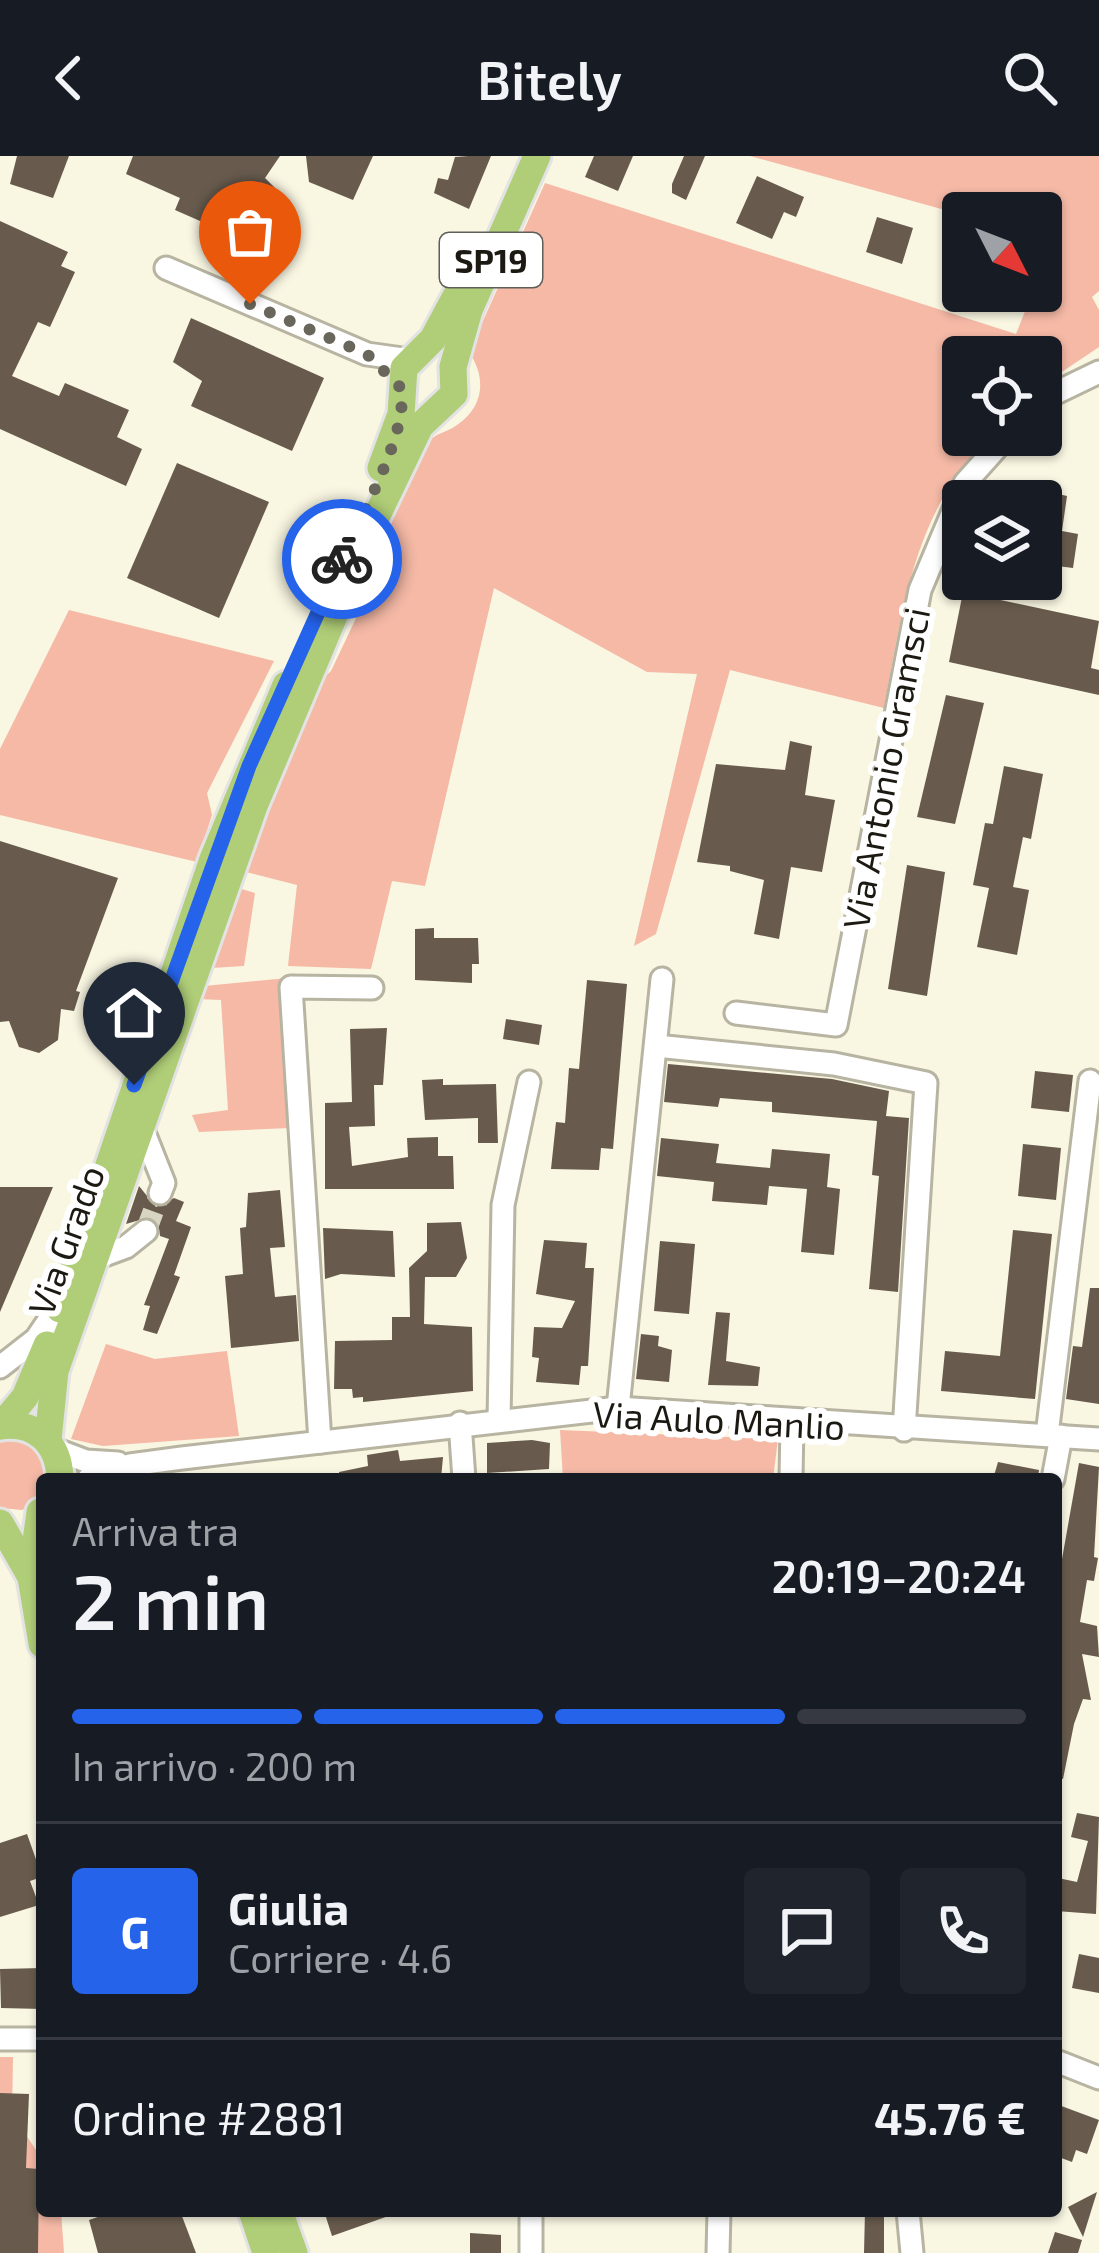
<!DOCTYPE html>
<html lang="it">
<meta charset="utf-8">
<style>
:root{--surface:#171b24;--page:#20242c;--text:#f1f3f6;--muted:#9ea1a6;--line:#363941;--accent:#2563eb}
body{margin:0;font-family:"Exo 2",sans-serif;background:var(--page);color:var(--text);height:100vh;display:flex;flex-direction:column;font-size:45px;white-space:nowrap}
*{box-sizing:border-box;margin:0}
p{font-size:39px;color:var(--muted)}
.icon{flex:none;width:66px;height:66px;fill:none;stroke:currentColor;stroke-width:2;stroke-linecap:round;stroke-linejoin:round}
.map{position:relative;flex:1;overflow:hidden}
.details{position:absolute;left:36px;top:1317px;width:1026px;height:744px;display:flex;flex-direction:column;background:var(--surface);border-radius:12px;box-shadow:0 3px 9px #0004}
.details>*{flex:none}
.needle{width:78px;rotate:132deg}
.controls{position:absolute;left:942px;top:36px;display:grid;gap:24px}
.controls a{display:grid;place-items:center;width:120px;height:120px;border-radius:12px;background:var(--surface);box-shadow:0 3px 9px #0004;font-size:60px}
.pin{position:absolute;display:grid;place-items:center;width:102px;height:102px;color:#fff;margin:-123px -51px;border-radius:50% 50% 50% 0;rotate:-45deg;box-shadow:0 0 12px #0007}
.pin .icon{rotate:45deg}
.courier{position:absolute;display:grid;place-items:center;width:120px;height:120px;margin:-60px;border:9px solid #2563eb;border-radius:50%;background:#fff;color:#222;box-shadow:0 3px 15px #0007}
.head em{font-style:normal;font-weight:600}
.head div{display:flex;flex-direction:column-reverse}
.head{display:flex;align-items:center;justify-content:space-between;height:204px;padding:0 36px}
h1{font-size:78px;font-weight:600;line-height:90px}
.bar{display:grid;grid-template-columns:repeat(4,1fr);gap:18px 12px;align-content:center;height:144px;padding:0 36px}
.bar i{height:15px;border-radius:9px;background:var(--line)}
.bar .active{background:var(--accent)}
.bar p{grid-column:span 4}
.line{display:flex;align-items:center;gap:30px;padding:0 36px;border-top:3px solid var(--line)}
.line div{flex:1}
.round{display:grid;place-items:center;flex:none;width:126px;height:126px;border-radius:12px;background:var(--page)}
header{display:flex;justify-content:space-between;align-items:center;height:156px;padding:0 36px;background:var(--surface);font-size:54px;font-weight:600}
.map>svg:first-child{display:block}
.green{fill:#f5b9a6}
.building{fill:#685b4e}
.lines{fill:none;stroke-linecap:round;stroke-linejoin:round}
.minor-tunnel{stroke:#d8d5c3;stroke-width:21;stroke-dasharray:21 10;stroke-linecap:butt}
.minor-casing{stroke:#b8b4a2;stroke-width:27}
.major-casing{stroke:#e4e3e3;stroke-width:33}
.minor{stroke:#fff;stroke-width:21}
.major{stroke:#b0ce78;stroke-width:27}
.done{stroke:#69665b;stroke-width:12;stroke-dasharray:0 21.6}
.route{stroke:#2563eb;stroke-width:15}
.labels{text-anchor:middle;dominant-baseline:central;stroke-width:12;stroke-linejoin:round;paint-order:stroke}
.shield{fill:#fff;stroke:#5f5e59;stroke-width:3}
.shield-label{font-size:33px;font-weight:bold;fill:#1b1912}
.street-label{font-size:36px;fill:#1b1912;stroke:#fff}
</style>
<header><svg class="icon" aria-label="back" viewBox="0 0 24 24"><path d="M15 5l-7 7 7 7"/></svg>Bitely<svg class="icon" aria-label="search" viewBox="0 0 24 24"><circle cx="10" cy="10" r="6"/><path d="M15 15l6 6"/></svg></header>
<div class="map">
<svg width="1099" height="2097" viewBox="0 0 1099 2097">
<rect width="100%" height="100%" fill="#f9f6e2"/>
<!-- green -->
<g class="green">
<path d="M750,0H1099V135L1092,141L1099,154V191L1041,230V201H963V279H991C913,356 904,449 884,552L730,514L656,778L634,790L697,518L647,516L494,432L425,730L392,725L371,813L288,810L297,729L242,715L321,524L331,515L386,399L381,383C395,352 407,317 426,289C435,276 445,278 457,269C485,250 486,221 469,196L545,27L1016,178L1033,135H1041V114L1053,82L1041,78V57L963,59Z"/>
<path d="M69,454L274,505L207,637L212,659L197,706L0,659V593Z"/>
<path d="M235,731L255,737L244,810L211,812Z"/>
<path d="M287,822L283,867L290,972L199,976L192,959L228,954L221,844L198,843L204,830Z"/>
<path d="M106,1188L155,1203L227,1195L239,1280L103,1290L71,1283Z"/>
<path d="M560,1274L778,1283L773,1323H563Z"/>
<path d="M11,1279L44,1293L50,1323H42V1341L22,1354L0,1352V1281Z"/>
<path d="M0,1901H13L12,1958L42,2003V2055H61L64,2097H0Z"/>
</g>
<!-- building -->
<g class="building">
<path d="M17,0H69L53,42L10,28Z"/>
<path d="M133,0H280L265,22L281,38L251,105L209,88L216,72L175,54L180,42L126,18Z"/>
<path d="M306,0H373L353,44L309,26Z"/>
<path d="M468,0H491L469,53L434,37L438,22L448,24L455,1Z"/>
<path d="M594,0H633L618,35L585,21Z"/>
<path d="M684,0H705L686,44L672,37V28Z"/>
<path d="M757,20L804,41L796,61L784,56L772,83L736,67Z"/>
<path d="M877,61L913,72L902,108L866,96Z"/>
<path d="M0,65L68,96L61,110L75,116L50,171L38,166L12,220L59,240L65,227L129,254L117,281L142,293L126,330L0,273Z"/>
<path d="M191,162L324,222L292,295L191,250L202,225L173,206Z"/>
<path d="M177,307L269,346L219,462L127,422Z"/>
<path d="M1041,334L1067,340L1062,375L1078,378L1073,412L1041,408Z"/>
<path d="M963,436L1099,465L1091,512L1099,514V539L949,506Z"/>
<path d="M946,539L984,547L955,668L917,661Z"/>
<path d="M790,585L812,590L805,639L835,644L822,716L791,711L779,783L754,778L764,724L730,715V710L697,706L716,608L785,614Z"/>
<path d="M1004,610L1043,618L1031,683L1023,681L1013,731L1029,734L1017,799L977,791L989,732L973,729L985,667L993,668Z"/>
<path d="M0,685L118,722L76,835L80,836L74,855L61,853L58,884L39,897L19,891L9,865L0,866Z"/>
<path d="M907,709L945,716L927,840L888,833Z"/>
<path d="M434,772V782H478L479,808H472V827L415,824V773Z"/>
<path d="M587,824L627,828L613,993L601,992L599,1014L551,1013L556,966L565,967L569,912L579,913Z"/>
<path d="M506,863L542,869L539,889L503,883Z"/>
<path d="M387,872L383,929H374L375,970L349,971L352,1010L408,1001L407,982L438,981V1000H453L454,1033H325V947L352,946L350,873Z"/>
<path d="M668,908L832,923L889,935L886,960L909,962L898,1136L869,1133L879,1020L872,1019L877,965L772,956V946L720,942L718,951L664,946Z"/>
<path d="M1035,915L1073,919L1069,956L1031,952Z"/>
<path d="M443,923V929L496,928L498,987H478V962L425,964L422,924Z"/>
<path d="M661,982L719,988L716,1007L770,1012L772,993L830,998L827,1031L840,1033L834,1099L801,1096L807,1033L769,1030L767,1049L712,1045L714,1026L657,1020Z"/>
<path d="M1023,988L1061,992L1056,1044L1018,1040Z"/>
<path d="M139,1030L156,1051L174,1042L184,1046L176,1065L191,1071L174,1119L180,1121L157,1178L143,1174L150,1150L144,1149L169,1083L160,1080L158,1067L150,1061L126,1068Z"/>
<path d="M0,1031H53L0,1156Z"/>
<path d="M280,1034L285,1091L270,1092L275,1141L296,1139L299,1185L231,1192L225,1120L243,1118L240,1072L246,1071L248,1037Z"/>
<path d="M461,1066L467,1102L456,1121H425L424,1168L472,1171L473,1235L363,1246V1241L353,1242L352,1233H334L335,1185L392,1184V1161H410L409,1112L427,1095V1067Z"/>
<path d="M323,1072L393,1075L395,1121L341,1118L325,1123Z"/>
<path d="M1013,1074L1052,1078L1035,1243L941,1235L945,1195L1000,1200Z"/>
<path d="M544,1084L587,1087L585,1112H594L588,1210H581L579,1229L536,1226L539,1202L532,1201L534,1171L562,1172L575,1145L536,1138Z"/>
<path d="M660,1085L695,1088L689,1158L654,1155Z"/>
<path d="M1090,1132H1099V1248L1066,1243L1073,1190L1082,1191Z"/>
<path d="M716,1156L730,1157L726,1205L760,1211L758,1230L708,1229Z"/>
<path d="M641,1178L659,1180L658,1190L672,1194L669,1226L636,1223Z"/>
<path d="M532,1284L550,1287L549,1313L487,1317V1287Z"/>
<path d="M398,1294L400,1305L443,1301L441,1323H340L339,1316L368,1310L367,1299Z"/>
<path d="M998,1306L1039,1314L1038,1323H993Z"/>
<path d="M1079,1307L1099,1311L1094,1401L1098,1402L1094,1425L1087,1424L1080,1466L1097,1470L1099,1501L1082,1498L1091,1544L1083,1543L1074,1568L1063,1623L1056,1622V1437Z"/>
<path d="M1077,1657L1099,1661L1096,1758L1056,1755L1058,1722L1077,1726L1088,1685L1071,1681Z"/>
<path d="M27,1678L38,1709L39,1722L30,1725L39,1749L0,1761V1687Z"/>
<path d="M1079,1798L1099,1802V1837L1072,1832Z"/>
<path d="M42,1812V1853L1,1852L0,1813Z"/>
<path d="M0,1937L29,1938L26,2012L39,2013L38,2097H0Z"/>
<path d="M1056,1948L1099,1964L1087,1998L1076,1994L1072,2006L1056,2000Z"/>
<path d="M1097,2036L1083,2081L1068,2051Z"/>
<path d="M115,2055H180L196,2097H98L89,2064Z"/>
<path d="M324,2055H397V2057L332,2080Z"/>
<path d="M865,2055H884V2097H864Z"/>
<path d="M1055,2076L1082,2084L1078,2097H1048Z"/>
<path d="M470,2077L501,2079V2097H470Z"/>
</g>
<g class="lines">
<!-- minor-tunnel -->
<path class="minor-tunnel" d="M146,1075L160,1037"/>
<defs>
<g id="minor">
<path d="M166,112L367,198L410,204"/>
<path d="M1041,244L1099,216"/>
<path d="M736,857L836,869L920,434L965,327L1008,279"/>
<path d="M656,890L834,908L926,927L904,1274"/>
<path d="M143,974L164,1027L160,1037"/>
<path d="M99,1101L126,1091L146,1075"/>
<path d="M0,1211L36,1183L65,1140"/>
<path d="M618,1252L662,823"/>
<path d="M499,1264L503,1049L529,926"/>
<path d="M460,1267L464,1323"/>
<path d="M1047,1279L1090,925"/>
<path d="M320,1286L291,831L372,832"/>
<path d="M54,1293L86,1305L118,1307"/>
<path d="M88,1323L130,1309L182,1302L618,1252L1099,1283"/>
<path d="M791,1323L792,1265"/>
<path d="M1053,1323L1061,1280"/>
<path d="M0,1883H42"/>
<path d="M1056,1905L1099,1922"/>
<path d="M908,2055L912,2097"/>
<path d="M531,2097V2055"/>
<path d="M718,2097L719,2055"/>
</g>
<g id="major">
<path d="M381,312L401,258L404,212L433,183L461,131"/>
<path d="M60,1153L213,703L286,529"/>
<path d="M0,1270C36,1265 59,1287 60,1323"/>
<path d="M1,1270L25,1241L47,1189"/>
<path d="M48,1284L55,1215L254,650L371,372L420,270L454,238L453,211L469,154L537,0"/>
<path d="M40,1356L31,1421L42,1488"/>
<path d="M0,1367L31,1421"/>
<path d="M252,2055L266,2097"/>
<path d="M279,2055L294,2097"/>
</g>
</defs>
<!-- minor casing -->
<use href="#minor" class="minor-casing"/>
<!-- major casing -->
<use href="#major" class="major-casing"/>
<!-- minor -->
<use href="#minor" class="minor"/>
<!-- major -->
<use href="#major" class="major"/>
</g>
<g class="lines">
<!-- done -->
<path class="done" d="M250,148L367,198L400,231C412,271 359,363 342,403"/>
<!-- route -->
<path class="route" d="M134,929L249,610L342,403"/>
</g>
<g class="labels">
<!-- shield labels -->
<rect class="shield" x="440" y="77" width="102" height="54" rx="9"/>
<g class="shield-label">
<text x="491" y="104">SP19</text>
</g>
<!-- street labels -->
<g class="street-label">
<text transform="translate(885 612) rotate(-79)">Via Antonio Gramsci</text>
<text transform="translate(65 1084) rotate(-70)">Via Grado</text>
<text transform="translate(719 1263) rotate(3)">Via Aulo Manlio</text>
</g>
</g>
</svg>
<div class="controls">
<a><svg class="needle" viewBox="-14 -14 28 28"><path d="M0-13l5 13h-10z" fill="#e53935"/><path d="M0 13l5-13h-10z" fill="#9ea1a6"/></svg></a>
<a><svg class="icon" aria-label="locate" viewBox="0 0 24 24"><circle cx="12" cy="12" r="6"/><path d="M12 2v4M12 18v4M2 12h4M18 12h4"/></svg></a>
<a><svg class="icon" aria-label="layers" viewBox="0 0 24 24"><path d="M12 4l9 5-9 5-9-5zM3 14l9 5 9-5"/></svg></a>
</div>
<div class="pin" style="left:250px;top:148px;background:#ea580c"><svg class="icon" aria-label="bag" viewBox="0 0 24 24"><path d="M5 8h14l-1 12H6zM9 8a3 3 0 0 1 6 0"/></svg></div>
<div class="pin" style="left:134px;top:929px;background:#1f2937"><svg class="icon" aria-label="home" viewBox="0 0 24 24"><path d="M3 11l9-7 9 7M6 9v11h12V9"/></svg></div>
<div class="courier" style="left:342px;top:403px"><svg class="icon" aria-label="bike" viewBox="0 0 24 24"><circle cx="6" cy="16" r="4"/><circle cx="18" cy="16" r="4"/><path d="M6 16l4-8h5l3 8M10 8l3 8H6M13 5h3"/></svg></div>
<section class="details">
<div class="head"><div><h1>2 min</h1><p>Arriva tra</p></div><em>20:19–20:24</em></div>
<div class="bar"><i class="active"></i><i class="active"></i><i class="active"></i><i></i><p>In arrivo · 200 m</p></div>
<div class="line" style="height:216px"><b class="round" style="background:var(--accent);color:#fff">G</b><div><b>Giulia</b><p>Corriere · 4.6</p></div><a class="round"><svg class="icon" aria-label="chat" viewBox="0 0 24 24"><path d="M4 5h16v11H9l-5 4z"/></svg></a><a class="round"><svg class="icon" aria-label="phone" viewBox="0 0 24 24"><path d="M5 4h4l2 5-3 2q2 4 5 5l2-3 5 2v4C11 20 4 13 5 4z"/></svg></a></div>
<div class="line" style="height:156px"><div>Ordine #2881</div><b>45.76 €</b></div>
</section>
</div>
